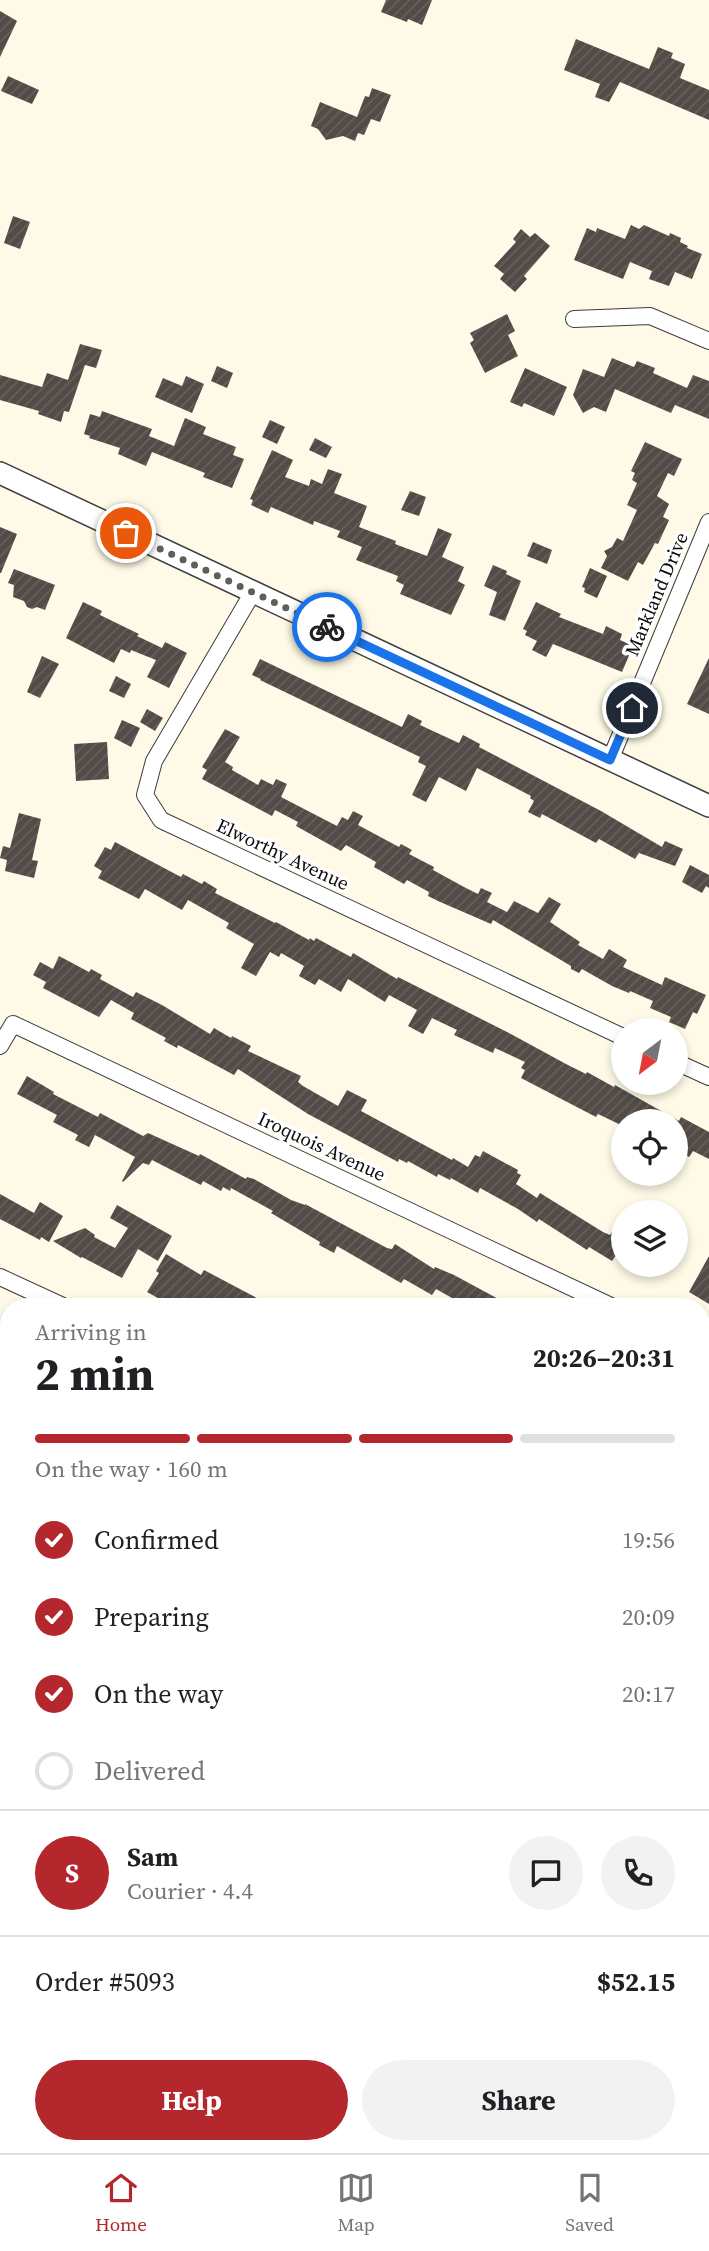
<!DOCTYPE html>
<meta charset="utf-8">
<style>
:root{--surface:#fff;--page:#f2f2f2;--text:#202124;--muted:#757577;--line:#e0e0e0;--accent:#b4272d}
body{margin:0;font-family:"Source Serif 4",serif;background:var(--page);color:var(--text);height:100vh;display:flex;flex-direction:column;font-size:26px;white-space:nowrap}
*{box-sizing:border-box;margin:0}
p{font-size:23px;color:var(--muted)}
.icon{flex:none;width:38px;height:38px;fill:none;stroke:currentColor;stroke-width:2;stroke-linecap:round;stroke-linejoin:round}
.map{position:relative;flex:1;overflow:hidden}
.details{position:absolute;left:0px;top:1298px;width:710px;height:856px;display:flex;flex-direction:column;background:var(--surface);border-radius:28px 28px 0 0;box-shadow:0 4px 10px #0003}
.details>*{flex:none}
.needle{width:46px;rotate:212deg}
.fabs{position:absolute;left:611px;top:1018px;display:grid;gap:14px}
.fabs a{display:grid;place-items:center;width:77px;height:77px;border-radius:50%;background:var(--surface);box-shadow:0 4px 10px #0003;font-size:35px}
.pin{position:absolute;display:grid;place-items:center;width:60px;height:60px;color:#fff;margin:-30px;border:4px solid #fff;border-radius:50%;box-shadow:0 2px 7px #0007}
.courier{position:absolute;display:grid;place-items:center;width:70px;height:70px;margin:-35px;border:5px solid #1a73e8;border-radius:50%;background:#fff;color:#222;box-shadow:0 2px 9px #0007}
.head em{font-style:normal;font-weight:700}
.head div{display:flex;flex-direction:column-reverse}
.head{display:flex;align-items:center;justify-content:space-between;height:119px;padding:0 35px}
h1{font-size:46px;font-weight:700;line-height:52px}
.bar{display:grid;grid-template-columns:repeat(4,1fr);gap:10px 7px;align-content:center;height:84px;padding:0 35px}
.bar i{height:9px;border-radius:5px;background:var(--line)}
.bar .selected{background:var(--accent)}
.bar p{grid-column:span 4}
.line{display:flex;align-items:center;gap:18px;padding:0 35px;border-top:2px solid var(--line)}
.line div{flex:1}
.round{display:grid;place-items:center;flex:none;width:74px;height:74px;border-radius:37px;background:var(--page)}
ol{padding:0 35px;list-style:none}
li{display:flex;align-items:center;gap:21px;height:77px}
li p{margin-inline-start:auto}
li .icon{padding:7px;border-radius:50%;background:var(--accent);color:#fff;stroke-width:4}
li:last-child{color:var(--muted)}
li i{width:38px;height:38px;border:4px solid var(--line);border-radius:50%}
.cta{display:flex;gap:14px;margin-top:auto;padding:14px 35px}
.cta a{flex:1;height:80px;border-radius:42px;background:var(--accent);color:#fff;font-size:28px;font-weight:700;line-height:80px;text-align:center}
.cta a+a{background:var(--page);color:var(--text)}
.menu{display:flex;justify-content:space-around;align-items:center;height:98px;border-top:2px solid var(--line);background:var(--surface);font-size:19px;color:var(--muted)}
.menu a{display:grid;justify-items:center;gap:4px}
.menu .selected{color:var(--accent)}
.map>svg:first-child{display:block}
.building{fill:url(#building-hatch)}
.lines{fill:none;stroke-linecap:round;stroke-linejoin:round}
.minor-casing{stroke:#3d3d3d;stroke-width:18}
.tertiary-casing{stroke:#3d3d3d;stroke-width:24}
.path{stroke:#2c2c2c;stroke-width:2.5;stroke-dasharray:7 3.5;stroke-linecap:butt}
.minor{stroke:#fff;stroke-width:16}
.tertiary{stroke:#fff;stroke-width:21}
.done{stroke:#5f5e57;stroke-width:7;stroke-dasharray:0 12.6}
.route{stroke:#1a73e8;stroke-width:9}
.labels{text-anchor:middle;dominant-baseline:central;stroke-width:7;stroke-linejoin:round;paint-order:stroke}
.street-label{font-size:19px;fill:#0a0a0a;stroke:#fff}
</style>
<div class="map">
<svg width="709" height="2153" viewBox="0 0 709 2153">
<defs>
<pattern id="building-hatch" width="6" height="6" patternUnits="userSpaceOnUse" patternTransform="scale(1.75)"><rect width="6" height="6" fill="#524b47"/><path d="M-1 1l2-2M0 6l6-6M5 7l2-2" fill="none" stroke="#66605d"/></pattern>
</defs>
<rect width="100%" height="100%" fill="#fefae7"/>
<!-- building -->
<g class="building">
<path d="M386,0H432L422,25L408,19L407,22L381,12Z"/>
<path d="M0,11L17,21L0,57Z"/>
<path d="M576,39L649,69L658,47L673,53L671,58L685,64L680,78L709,90V120L620,82L609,102L595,97L600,84L564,70Z"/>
<path d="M8,76L39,90L32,104L1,91Z"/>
<path d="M372,88L391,95L380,122L371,119L364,135L358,133L355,141L343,136L326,140L318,129L311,126L320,102L357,117L365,96L369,97Z"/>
<path d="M13,216L30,222L20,249L4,243Z"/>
<path d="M631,225L639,229L644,225L669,236L670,233L681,238L680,242L688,246L687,248L702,254L692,279L675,272L669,286L649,279L652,271L630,262L623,279L574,260L587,228L596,232L597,228L625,239Z"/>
<path d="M521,229L530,237L535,233L550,246L524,276L527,279L515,292L500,279L504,274L494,266L516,242L513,239Z"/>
<path d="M507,314L515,331L508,335L518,356L485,373L470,343L474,340L470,333Z"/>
<path d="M80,344L102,350L96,368L85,365L69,412L64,411L61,422L38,414L39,411L0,400V375L42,387L47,373L68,380Z"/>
<path d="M612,358L634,367L637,361L655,368L653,373L687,388L693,375L709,381V419L675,405L671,413L615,389L606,412L594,407L583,413L573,395L583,369L604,377Z"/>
<path d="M217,366L233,373L227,388L211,381Z"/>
<path d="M525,368L567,387L554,416L524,403L522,407L510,402Z"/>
<path d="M186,376L204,384L192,413L155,397L163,378L182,386Z"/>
<path d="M102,411L152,429L149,436L174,446L185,418L206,427L203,434L236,447L233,455L244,459L232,488L203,477L205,473L152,452L146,466L118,454L120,448L89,438L90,436L84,434L90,414L100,417Z"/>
<path d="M270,420L285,427L277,444L262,437Z"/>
<path d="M315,438L332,447L326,458L309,450Z"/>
<path d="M645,442L682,459L674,476L668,473L657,496L669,504L663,517L669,520L658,544L655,543L643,565L638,562L628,581L601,568L607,556L604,551L612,547L617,538L623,541L637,510L627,505L637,483L632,480L635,473L631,471Z"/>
<path d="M272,450L293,460L285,477L309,486L311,479L322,484L328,469L342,474L334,493L367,506L359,527L396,541L395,544L427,556L438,528L452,534L442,557L464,567L458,581L465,585L451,615L400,594L404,585L396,581L398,576L356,560L362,547L337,537L340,531L314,521L313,525L271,507L268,513L251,505L253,500L250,499Z"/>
<path d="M410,491L426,497L419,516L401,510Z"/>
<path d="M0,527L17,534L1,573H0Z"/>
<path d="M533,542L552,550L547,564L527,556Z"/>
<path d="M493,565L507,571L506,574L521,581L505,621L489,615L497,592L484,586Z"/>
<path d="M590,568L607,576L597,598L584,592L585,588L582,587Z"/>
<path d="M14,569L55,585L45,610L37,607L32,609L27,607L24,601L13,597L14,585L8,583Z"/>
<path d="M83,602L102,611L100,615L139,634L137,636L162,648L165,642L187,653L169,688L147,677L156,660L131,650L130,653L121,649L114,663L66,638Z"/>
<path d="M536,602L561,614L559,617L603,634L606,626L622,634L620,640L633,646L622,672L553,644L546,657L532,650L537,641L525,635L527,631L523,629Z"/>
<path d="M42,656L59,664L40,698L27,692Z"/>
<path d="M709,658V714L687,704Z"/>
<path d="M260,659L402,727L408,714L422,721L420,725L459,743L463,735L480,744L479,747L601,811L662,847L665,841L683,849L675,866L639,853L635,859L599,839L596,843L542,814L540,818L528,812L534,801L530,798L531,796L477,768L466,791L439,777L426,802L412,795L426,766L418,762L420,757L260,680L261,679L252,675Z"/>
<path d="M116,676L131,684L124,698L109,691Z"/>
<path d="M147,709L163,718L155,731L140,722Z"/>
<path d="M122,720L140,728L131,747L114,738Z"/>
<path d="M225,729L240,737L225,762L233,767L232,770L258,785L261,779L273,785L276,779L287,784L281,797L337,826L342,817L348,820L353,811L363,816L358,825L399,847L401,844L412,850L409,854L434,867L433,870L464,887L478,894L481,888L492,893L487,902L507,912L514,901L538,913L549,897L561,904L550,922L580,942L578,945L603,959L609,949L627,960L623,967L662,985L665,977L706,995L697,1014L693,1012L685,1029L669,1022L671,1017L650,1008L653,1001L630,991L629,993L612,986L582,969L579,973L571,969V966L493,920L491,924L438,901L428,896L429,892L407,880L404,884L374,867L376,862L346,845L341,851L296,826L298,822L275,810L272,816L202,779L207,770L202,767Z"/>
<path d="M107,742L109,779L76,781L74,744Z"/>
<path d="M19,813L41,819L32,860L38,861L34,878L5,871L7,860L0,858L3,846L10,848Z"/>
<path d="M115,842L181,877L183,874L202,884L204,881L217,889L215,893L275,923L276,922L309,940L310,938L314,941L316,938L351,957L353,953L397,979L398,977L509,1033L566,1064L586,1074L587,1072L614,1087L615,1085L679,1121L681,1117L709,1132V1159L693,1151L689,1157L676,1150V1122H623V1126L598,1114L596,1117L521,1078L525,1070L521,1068L525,1062L495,1048L493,1053L454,1035L457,1030L432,1018L423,1034L408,1026L417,1010L389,995L385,1002L348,979L341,992L319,979L315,985L299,976L304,966L281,953L279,957L270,952L256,976L241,968L254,944L226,928L229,923L188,900L182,910L145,889L139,899L98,878L102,871L94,866L105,847L111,850Z"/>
<path d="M690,865L709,875V888L706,886L702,893L682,882Z"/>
<path d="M59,956L89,972L91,969L102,975L100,979L133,997L136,992L162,1005L210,1034L214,1028L231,1038L232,1036L251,1046L248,1051L301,1076L298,1082L303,1086L338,1106L347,1090L367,1100L361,1111L452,1160L453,1158L468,1167L475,1155L480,1157L483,1151L518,1170L517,1173L521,1175L516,1184L537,1198L540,1193L603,1232L610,1235L623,1212V1255L618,1252L612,1261L589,1247L587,1250L539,1219L537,1222L518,1209L480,1188L478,1193L451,1178L450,1180L438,1174L437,1177L408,1161L407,1163L399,1159L398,1162L308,1114L238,1069L234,1075L178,1045L177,1048L164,1041L166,1038L131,1019L134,1013L111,1000L99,1017L64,999L43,988L46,982L33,975L40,962L53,969Z"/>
<path d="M27,1076L54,1092L53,1094L98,1117L100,1113L143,1136L148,1133L199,1156L200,1154L246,1179L247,1177L254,1179L291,1200L305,1205V1204L387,1248L392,1249L395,1244L434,1269L435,1267L454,1275L513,1307H468L436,1289L432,1295L404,1279L401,1283L337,1246L334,1253L319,1245L320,1242L271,1213L273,1211L231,1188L230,1191L223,1187L221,1191L203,1181L201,1185L152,1160L149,1165L143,1163L123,1182L122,1181L135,1157L95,1135L89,1147L75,1140L78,1135L53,1122L57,1115L17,1094Z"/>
<path d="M0,1194L34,1213L40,1202L63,1216L49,1242L41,1237L40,1240L0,1219Z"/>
<path d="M117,1205L172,1236L158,1261L138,1249L122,1278L82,1257L81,1258L53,1241L85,1228L95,1235L94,1237L115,1248L128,1228L110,1218Z"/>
<path d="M166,1254L201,1275L204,1270L274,1307H184L167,1298L165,1302L147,1292L159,1273L156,1271Z"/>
<path d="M709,1256V1304L689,1292Z"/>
</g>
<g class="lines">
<defs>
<g id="minor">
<path d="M574,319L650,316L709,341"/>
<path d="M253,592L154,761L145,795L161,820L623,1037"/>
<path d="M610,760L709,522"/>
<path d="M0,1046L13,1024L613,1307"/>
<path d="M676,1062L709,1077"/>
<path d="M0,1277L65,1307"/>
<path d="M702,1349L709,1353"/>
<path d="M702,1455L709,1442"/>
<path d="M702,1606L709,1609"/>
<path d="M0,2046L9,2050"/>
<path d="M203,2146L219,2153"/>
<path d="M344,2153L347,2146"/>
</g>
<g id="tertiary">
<path d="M0,473L709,806"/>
<path d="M0,1695L9,1699"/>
<path d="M702,2033L709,2037"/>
</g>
</defs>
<!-- minor casing -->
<use href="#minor" class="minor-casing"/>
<!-- tertiary casing -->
<use href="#tertiary" class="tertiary-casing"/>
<!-- path -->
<path class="path" d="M0,1510L9,1513"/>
<!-- minor -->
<use href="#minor" class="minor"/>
<!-- tertiary -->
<use href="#tertiary" class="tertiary"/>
</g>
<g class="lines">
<!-- done -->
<path class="done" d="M126,533L327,627"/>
<!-- route -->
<path class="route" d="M327,627L610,760L632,708"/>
</g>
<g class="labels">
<!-- street labels -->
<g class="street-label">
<text transform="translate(656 594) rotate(-67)">Markland Drive</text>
<text transform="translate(283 854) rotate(25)">Elworthy Avenue</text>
<text transform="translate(322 1146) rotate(25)">Iroquois Avenue</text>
</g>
</g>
</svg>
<div class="fabs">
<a><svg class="needle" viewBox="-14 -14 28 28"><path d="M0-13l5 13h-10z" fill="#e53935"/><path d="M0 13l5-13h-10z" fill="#757577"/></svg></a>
<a><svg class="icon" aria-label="locate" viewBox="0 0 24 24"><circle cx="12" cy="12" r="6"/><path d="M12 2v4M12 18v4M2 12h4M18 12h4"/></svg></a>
<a><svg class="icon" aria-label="layers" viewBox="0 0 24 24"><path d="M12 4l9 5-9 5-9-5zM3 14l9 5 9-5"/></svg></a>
</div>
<div class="pin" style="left:126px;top:533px;background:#ea580c"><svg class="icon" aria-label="bag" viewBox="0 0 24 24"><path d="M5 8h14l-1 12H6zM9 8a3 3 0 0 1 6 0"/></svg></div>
<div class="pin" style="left:632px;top:708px;background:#1f2937"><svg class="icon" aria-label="home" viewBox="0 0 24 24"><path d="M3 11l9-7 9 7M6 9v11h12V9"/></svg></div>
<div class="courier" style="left:327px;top:627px"><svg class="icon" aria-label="bike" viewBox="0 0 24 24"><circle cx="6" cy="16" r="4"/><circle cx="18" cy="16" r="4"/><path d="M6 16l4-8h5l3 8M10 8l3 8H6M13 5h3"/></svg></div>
<section class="details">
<div class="head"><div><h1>2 min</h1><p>Arriving in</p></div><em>20:26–20:31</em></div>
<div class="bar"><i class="selected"></i><i class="selected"></i><i class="selected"></i><i></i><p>On the way · 160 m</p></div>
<ol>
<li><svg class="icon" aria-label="check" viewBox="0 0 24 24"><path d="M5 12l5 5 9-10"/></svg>Confirmed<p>19:56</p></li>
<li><svg class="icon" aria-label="check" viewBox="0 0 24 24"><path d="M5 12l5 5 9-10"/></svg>Preparing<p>20:09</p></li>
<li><svg class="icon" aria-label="check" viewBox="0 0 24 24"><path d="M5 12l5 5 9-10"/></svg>On the way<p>20:17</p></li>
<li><i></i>Delivered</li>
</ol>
<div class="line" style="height:126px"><b class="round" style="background:var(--accent);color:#fff">S</b><div><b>Sam</b><p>Courier · 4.4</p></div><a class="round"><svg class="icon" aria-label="chat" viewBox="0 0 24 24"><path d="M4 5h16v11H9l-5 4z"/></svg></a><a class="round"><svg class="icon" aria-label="phone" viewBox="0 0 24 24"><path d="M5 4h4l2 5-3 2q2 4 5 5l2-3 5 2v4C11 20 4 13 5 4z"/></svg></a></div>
<div class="line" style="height:91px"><div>Order #5093</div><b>$52.15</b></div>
<div class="cta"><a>Help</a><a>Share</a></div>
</section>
</div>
<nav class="menu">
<a class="selected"><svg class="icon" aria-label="home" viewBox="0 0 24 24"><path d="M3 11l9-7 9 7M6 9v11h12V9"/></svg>Home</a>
<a><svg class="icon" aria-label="map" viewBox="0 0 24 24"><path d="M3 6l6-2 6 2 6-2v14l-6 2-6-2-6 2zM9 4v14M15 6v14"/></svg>Map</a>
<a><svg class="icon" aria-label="saved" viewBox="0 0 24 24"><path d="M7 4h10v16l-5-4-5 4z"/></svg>Saved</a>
</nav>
